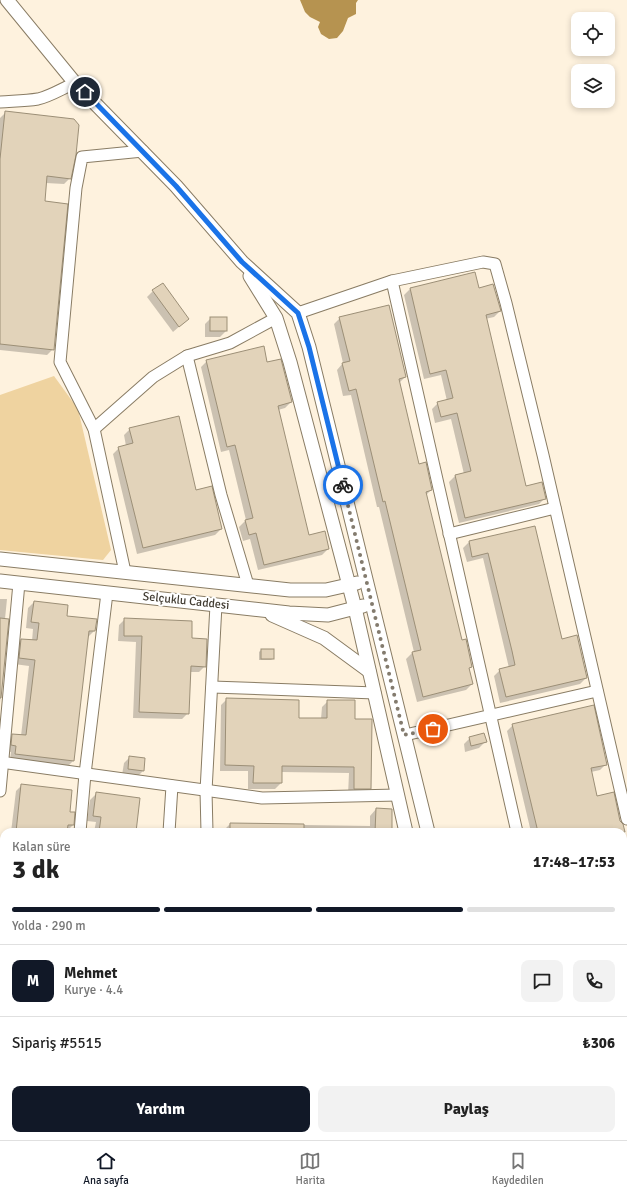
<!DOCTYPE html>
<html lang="tr">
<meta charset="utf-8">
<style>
:root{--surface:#fff;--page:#f2f2f2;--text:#222;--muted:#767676;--line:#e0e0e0;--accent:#111827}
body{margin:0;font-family:Signika,sans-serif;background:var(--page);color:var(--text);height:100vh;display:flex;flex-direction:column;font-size:15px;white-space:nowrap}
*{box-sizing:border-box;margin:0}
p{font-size:13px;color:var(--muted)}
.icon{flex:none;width:22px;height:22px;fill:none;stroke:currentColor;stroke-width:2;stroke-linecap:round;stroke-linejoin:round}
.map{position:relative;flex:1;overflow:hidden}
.side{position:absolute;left:0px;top:828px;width:627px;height:312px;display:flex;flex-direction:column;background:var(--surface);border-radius:12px 12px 0 0;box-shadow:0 2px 6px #0003}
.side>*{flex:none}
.buttons{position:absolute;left:571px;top:12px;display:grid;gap:8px}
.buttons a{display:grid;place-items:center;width:44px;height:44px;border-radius:8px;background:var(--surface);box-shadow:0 2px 6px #0003;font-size:20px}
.pin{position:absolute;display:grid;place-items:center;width:34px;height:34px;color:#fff;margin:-17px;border:2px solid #fff;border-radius:50%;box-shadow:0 1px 4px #0007}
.courier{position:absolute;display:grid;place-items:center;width:40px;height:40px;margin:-20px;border:3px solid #1a73e8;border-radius:50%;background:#fff;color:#222;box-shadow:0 1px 5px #0007}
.headline em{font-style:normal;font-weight:800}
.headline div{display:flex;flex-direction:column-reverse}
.headline{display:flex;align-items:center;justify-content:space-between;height:68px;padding:0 12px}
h1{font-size:26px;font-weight:800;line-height:30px}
.bar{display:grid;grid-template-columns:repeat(4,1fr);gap:6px 4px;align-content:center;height:48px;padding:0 12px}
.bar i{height:5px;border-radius:3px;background:var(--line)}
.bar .on{background:var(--accent)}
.bar p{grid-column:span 4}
.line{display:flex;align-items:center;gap:10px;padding:0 12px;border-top:1px solid var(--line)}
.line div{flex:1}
.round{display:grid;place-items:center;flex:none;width:42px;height:42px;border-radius:8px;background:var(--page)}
.button{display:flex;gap:8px;margin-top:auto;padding:8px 12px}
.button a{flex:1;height:46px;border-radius:8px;background:var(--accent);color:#fff;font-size:16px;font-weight:800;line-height:46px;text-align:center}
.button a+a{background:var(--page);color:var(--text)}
.dock{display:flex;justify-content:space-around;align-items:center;height:56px;border-top:1px solid var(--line);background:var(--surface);font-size:11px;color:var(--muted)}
.dock a{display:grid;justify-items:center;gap:2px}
.dock .on{color:var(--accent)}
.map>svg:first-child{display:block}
.green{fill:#efd3a0}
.water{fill:#b69350}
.shadow{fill:#0003}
.building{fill:#e2d3ba;stroke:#9c8f77}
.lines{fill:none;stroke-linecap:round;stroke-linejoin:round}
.minor-casing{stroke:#897c64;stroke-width:13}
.tertiary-casing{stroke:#897c64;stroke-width:15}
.minor{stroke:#fff;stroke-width:11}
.tertiary{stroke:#fff;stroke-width:13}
.done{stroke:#837b6e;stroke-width:4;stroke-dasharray:0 7.2}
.route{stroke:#1a73e8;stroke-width:5}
.labels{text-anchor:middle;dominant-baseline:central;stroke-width:4;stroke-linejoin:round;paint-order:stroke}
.street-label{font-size:12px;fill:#413b31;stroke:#fff}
</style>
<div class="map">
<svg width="627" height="1140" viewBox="0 0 627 1140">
<rect width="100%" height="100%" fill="#fef2de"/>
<!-- green -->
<path class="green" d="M54,376L78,409L111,550L103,560L0,550V395Z"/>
<!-- water -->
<path class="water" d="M300,0H358L356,3V14L348,18L343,31L337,38L329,39L321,34L318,27L320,22L310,17L305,12Z"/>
<!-- shadow -->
<g class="shadow">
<path d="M6,112L70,178L64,184L46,183L44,202L53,349L47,355L0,350V118Z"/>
<path d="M410,289H478L500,311L494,317L485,319L525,487L545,498L539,504L459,523L449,482L455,476L464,474L451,419L435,423L432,409L438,403L447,401L441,375L424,379L404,295Z"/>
<path d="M153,291L188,319L173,332L147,297Z"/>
<path d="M211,318L226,331L220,337H205V324Z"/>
<path d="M340,318L405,377L399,383L418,465L431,490L426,495L462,641L471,666L468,669L472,684L466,690L417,702L406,659L412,653L414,652L379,507H377L351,395L343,396L337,370L343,363L334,324Z"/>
<path d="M207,361L267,363L291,402L285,408L278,410L308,536L328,549L322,555L258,570L250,539L243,541L239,527L246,520L229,450L221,452L201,367Z"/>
<path d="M130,429L196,491L221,529L215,535L137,554L113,454L119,448L126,446L124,435Z"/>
<path d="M534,527L561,640L586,678L580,684L500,703L494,676L500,670L509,668L483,558L467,562L463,548L469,542Z"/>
<path d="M0,599H7L5,619L8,620L0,703Z"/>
<path d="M34,602L67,606L66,617L94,631L88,637L73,761L67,767L10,760L11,752L6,751L7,741L13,735L21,736L29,666L14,664L15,646L21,640L32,641L33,629L26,628L28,608Z"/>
<path d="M125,619L191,639L205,666L199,672H189L188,713L182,719L133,718L136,642L118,641L119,625Z"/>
<path d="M261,650L273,659L271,660H259V652Z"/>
<path d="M227,699L298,719H321L322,707L328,701L354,720L370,788L364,794L348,795L349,773L281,772V783L275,789H248V771H220L221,705Z"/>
<path d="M513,725L606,764L600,770L591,772L597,797L622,825L627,846V867L625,869H623V832H531L507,731Z"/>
<path d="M470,738L485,742L479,748L465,752L464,744Z"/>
<path d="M130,757L143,771L137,777L122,775L124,763Z"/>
<path d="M22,785L69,813L73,825L66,832H11L16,791Z"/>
<path d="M96,794L135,832H94L96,822L87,821L90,800Z"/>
<path d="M376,809L391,832H224V830L230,824L370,826V816Z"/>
<path d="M2,872H4V924H0L3,895H0V874Z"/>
<path d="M627,884V1092L623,1093V885Z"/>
<path d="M4,952V1105L0,1104V956Z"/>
<path d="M331,1136H419L420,1140H332Z"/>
<path d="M547,1136H570L568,1138L560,1140H548Z"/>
</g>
<!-- building -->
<g class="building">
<path d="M5,111L74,119L79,125L76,155L71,179L47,176L45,201L68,204L54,350L0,344V159Z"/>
<path d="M475,272L479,288L493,284L501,311L486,315L526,486L542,482L546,499L465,518L455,475L471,471L457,413L441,417L437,402L453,398L446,370L430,374L410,288Z"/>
<path d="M163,283L189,319L179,327L152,290Z"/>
<path d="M389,305L406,377L399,379L419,464L426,462L432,490L426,492L462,640L466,639L472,667L469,668L473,684L423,697L412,652L421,650L385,501L383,502L356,389L349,391L342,363L350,361L339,317Z"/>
<rect x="210" y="317" width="17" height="14"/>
<path d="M264,346L267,362L281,359L292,402L278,406L309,535L325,531L329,549L264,565L256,533L249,535L245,520L253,518L235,445L227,447L206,360Z"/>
<path d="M179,416L196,490L212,486L222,529L143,548L118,447L133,443L129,428Z"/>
<path d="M535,526L562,639L577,635L587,678L506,697L499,669L515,665L512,651L488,553L472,557L469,541Z"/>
<path d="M34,601L68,605L67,616L97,619L95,631H89L74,761L15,754L16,746L11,745L12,734L26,735L35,660L19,658L21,639L37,640L39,623L31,622Z"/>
<path d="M0,618L9,619L1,698H0Z"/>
<path d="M124,618L192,621V638L207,639L206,667L191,666L189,714L139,712L142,636H124Z"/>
<rect x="261" y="649" width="13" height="10"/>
<path d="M226,698L299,700V718H327V700H355V719H372V721L371,789H354V767L282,766V783H253L254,766L225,765Z"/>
<path d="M594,705L607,765L591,768L597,796L614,792L620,821L623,824L625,832H538L512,724Z"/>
<path d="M484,733L487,742L471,746L469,737Z"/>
<path d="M129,756L145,758L144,771L128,769Z"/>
<path d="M21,784L72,790L70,812H75L74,825H68L67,832H16Z"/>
<path d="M96,792L140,798L136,832H99L101,817L93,816Z"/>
<path d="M376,808L392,809V832H375Z"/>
<path d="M230,823L304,824V832H230Z"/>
</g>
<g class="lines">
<defs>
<g id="minor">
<path d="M0,102C13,101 25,101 38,99C51,96 63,88 75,83"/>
<path d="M298,313L392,281"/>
<path d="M187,356L221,495L248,585"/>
<path d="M94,429L153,377L187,356L230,343L276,318"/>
<path d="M449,534L555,508"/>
<path d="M125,572L94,429L60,362L76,188L82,157L143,151"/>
<path d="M212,687L375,693"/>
<path d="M405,735L597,691"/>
<path d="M0,762L262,798L398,795"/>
<path d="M0,791L19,583"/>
<path d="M80,832L85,774L107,593"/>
<path d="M169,832L172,786"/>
<path d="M207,832L206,791L216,605"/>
<path d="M517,832L392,281L483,262L495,264L506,303L543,455L627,819"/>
<path d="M623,877L627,875"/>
<path d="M0,939L4,940"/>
<path d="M0,1131L4,1132"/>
<path d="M36,1136L49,1137"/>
<path d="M49,1136V1137L70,1140"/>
<path d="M306,1136L307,1140"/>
<path d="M442,1136L443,1140"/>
<path d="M9,1140L10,1136"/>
<path d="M136,1140L137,1136"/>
<path d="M254,1140V1136"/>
<path d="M577,1140L581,1136"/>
</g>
<g id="tertiary">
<path d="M7,0L75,83L176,186L242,262L298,313L309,347L428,832"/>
<path d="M250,276L276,318L290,362L355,608L406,832"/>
<path d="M0,559L290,590H326L357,583"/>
<path d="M0,581L289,613L328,615L363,606"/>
<path d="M272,615L324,638L369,671"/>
<path d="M477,1136L478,1140"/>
<path d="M502,1136V1140"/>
</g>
</defs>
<!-- minor casing -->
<use href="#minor" class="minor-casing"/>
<!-- tertiary casing -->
<use href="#tertiary" class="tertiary-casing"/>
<!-- minor -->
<use href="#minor" class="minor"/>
<!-- tertiary -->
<use href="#tertiary" class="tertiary"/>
</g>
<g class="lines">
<!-- done -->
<path class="done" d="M343,485L404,735L433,729"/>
<!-- route -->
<path class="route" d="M85,92L176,186L242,262L298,313L309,347L343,485"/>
</g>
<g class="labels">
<!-- street labels -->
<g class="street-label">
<text transform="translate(186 601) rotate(6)">Selçuklu Caddesi</text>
</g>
</g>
</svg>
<div class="buttons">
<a><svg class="icon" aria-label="locate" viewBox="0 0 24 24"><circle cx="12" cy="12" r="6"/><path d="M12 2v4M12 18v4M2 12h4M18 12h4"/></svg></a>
<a><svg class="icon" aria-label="layers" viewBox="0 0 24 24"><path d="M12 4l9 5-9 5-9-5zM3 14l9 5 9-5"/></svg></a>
</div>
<div class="pin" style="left:433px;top:729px;background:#ea580c"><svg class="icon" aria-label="bag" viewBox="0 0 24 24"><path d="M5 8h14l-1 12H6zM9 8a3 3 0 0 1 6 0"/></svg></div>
<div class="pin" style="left:85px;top:92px;background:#1f2937"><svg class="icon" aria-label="home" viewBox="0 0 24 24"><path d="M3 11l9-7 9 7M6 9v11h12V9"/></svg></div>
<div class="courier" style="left:343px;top:485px"><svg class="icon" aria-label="bike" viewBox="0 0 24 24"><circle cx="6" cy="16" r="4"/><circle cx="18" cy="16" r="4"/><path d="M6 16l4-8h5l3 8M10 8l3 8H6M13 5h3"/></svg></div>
<section class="side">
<div class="headline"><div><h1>3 dk</h1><p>Kalan süre</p></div><em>17:48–17:53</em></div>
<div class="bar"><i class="on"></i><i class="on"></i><i class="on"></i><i></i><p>Yolda · 290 m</p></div>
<div class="line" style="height:72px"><b class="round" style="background:var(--accent);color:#fff">M</b><div><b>Mehmet</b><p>Kurye · 4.4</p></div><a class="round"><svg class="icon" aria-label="chat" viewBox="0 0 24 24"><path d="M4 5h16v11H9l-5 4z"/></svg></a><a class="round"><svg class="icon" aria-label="phone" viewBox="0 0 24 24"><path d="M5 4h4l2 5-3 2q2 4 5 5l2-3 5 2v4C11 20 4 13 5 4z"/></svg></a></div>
<div class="line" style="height:52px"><div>Sipariş #5515</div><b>₺306</b></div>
<div class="button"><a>Yardım</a><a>Paylaş</a></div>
</section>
</div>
<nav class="dock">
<a class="on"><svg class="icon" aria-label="home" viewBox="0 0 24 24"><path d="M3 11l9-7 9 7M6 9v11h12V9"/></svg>Ana sayfa</a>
<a><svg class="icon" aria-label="map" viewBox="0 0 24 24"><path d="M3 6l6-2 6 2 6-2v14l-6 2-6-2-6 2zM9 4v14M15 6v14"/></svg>Harita</a>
<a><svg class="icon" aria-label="saved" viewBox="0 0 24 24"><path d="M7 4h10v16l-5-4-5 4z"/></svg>Kaydedilen</a>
</nav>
